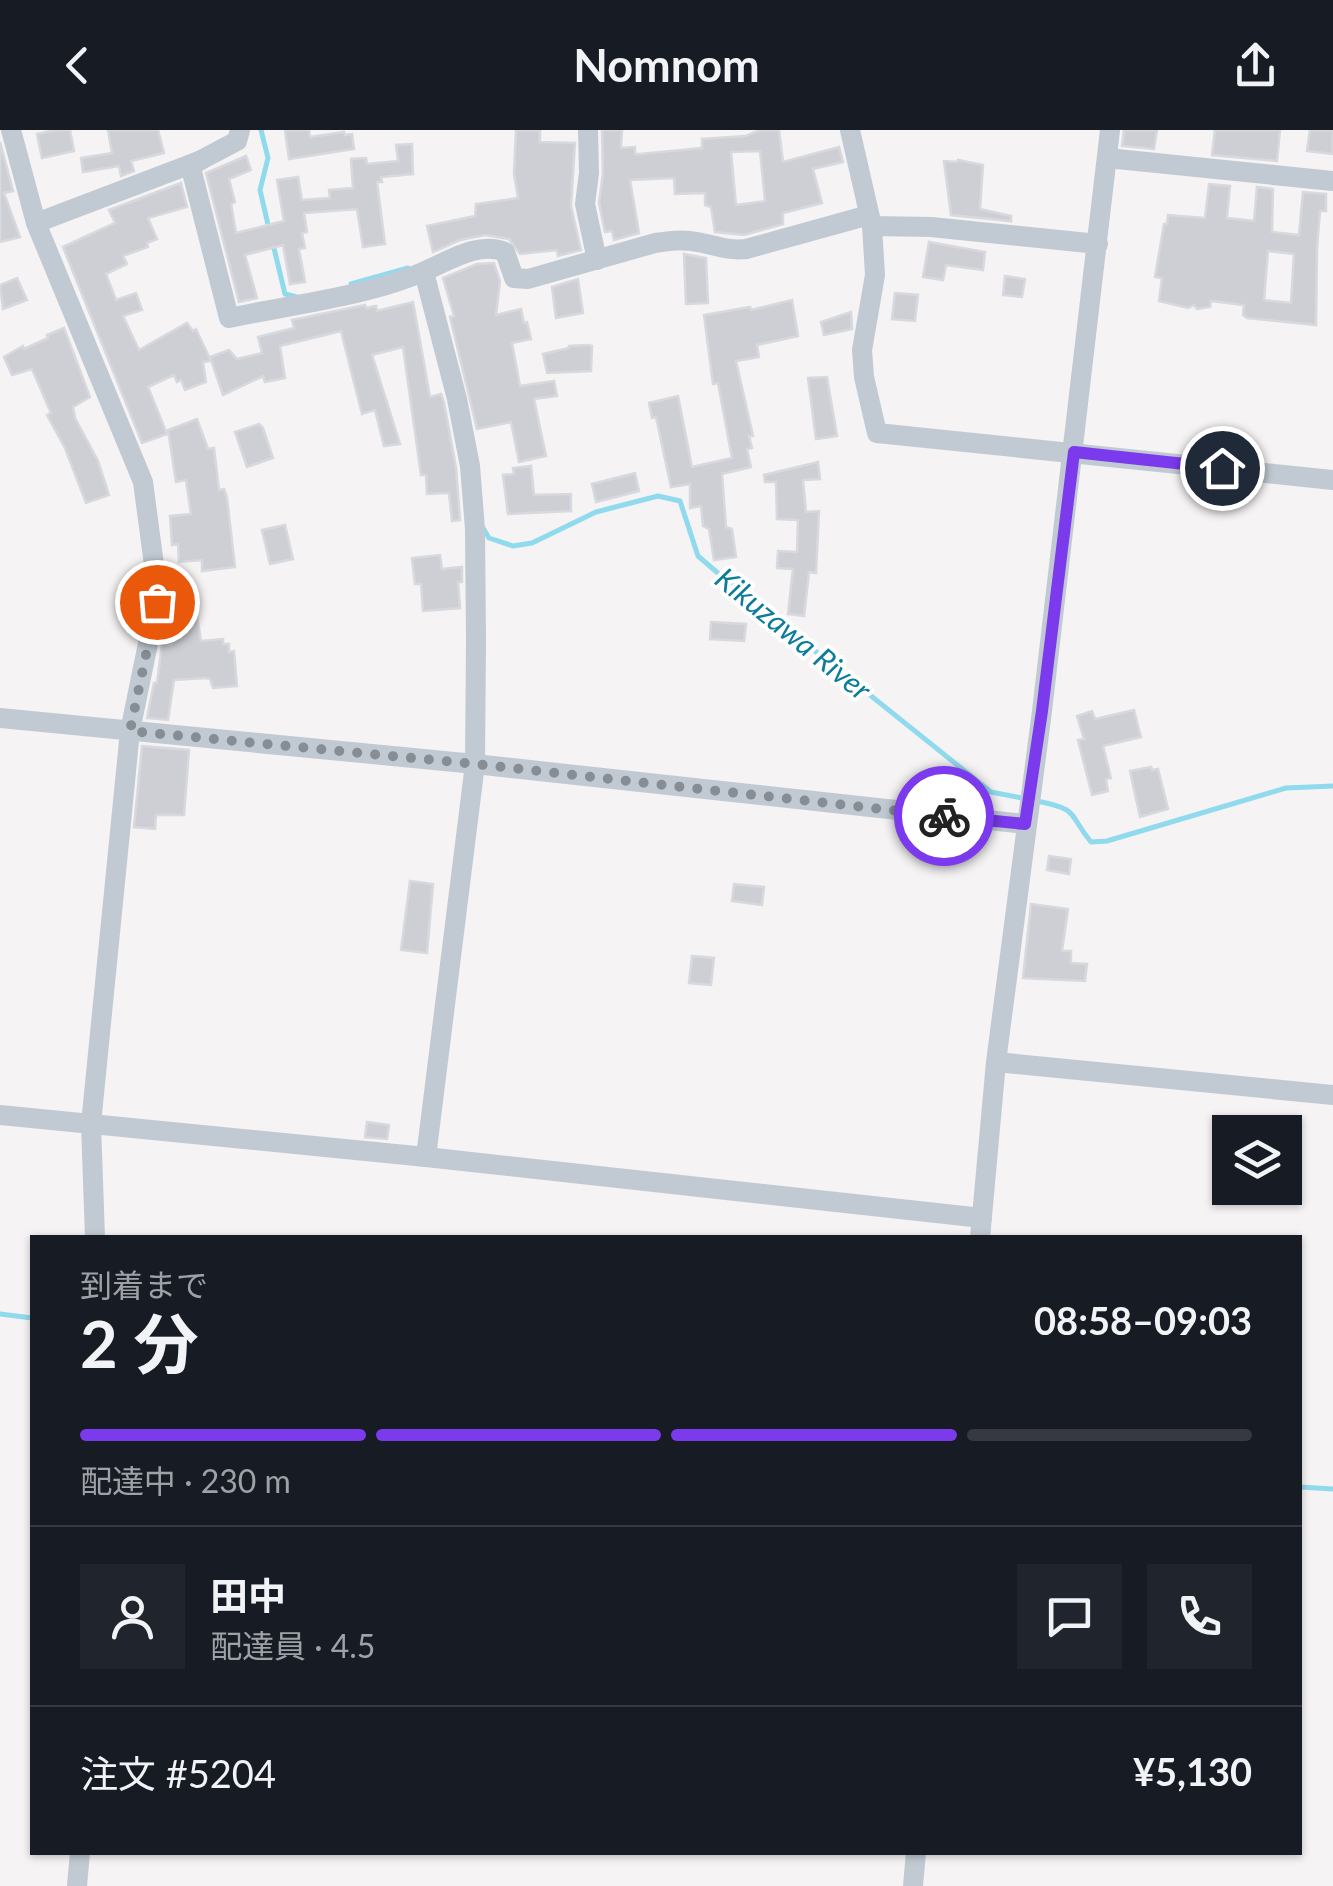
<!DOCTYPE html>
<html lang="ja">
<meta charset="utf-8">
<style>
:root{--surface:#171b24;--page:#20242c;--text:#f1f3f6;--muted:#9ea1a6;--line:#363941;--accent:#7c3aed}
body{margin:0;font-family:Lato,"Noto Sans JP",sans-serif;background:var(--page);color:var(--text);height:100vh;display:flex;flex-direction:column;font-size:38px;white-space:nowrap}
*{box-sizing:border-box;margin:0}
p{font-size:32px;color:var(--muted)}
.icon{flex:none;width:55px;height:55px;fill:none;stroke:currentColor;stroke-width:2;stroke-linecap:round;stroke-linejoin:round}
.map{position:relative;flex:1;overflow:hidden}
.side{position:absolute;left:30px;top:1105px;width:1272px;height:620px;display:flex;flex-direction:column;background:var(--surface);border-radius:0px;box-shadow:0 2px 8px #0004}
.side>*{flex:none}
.buttons{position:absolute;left:1212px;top:985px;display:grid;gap:20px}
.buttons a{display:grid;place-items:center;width:90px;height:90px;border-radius:0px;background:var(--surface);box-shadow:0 2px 8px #0004;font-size:50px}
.pin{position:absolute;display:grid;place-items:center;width:85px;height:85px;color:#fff;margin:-42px;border:5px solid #fff;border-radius:50%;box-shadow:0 2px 10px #0007}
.courier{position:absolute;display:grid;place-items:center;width:100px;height:100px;margin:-50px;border:8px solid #7c3aed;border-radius:50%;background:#fff;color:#222;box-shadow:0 2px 12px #0007}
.headline em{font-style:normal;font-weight:700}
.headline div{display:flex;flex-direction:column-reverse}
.headline{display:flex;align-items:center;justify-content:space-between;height:170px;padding:0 50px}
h1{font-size:65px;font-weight:700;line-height:75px}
.bar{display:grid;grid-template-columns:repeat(4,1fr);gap:15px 10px;align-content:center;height:120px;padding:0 50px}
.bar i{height:12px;border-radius:8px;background:var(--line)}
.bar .current{background:var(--accent)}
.bar p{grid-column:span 4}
.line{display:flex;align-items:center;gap:25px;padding:0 50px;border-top:2px solid var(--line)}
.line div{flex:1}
.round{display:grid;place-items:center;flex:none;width:105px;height:105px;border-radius:0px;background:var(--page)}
header{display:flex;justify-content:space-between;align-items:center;height:130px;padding:0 50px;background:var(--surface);font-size:45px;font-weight:700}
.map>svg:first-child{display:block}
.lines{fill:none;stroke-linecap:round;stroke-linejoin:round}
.stream{stroke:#90daee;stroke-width:5}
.building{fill:#cdcfd5;stroke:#d7d9de;stroke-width:2.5;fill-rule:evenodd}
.minor{stroke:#c1cad2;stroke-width:20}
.done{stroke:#868d94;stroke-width:10;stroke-dasharray:0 18}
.route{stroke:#7c3aed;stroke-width:12}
.labels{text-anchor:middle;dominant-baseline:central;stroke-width:8;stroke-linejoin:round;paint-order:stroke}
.water-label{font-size:30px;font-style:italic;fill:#0c7c9b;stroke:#fff}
</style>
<header><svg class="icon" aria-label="back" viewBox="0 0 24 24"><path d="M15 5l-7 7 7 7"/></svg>Nomnom<svg class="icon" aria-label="share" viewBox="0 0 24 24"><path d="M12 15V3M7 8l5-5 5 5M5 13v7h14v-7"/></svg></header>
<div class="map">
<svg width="1333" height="1756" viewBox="0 0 1333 1756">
<rect width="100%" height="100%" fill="#f5f3f3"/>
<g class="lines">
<!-- stream -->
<g class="stream">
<path d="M261,0L268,28L260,60L269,99"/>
<path d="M273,114L285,164L297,167"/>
<path d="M351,154L408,138"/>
<path d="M483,398L489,408L513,416L532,413L596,382L658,366L680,371L698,426L719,444L991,662L1027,669"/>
<path d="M1037,671C1081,680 1067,683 1091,712L1107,711L1286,658L1333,656"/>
<path d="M0,1184L32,1188"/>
<path d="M1300,1357L1333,1359"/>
</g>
</g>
<!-- building -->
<g class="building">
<path d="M55,0H70L74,21L42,28L37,4Z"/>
<path d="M108,0H158L164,23L131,31L134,41L121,46L119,36L83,42L81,28L112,23Z"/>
<path d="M285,0H309L310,7L344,2L345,5L352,4L354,19L289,29Z"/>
<path d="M516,0H540V12L575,13L571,76L581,120L558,126L557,120L520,124L509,109L485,105L460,110L433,122L427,96L475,86L476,74L518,68L514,44Z"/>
<path d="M602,0H622L621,18L635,17V24H640L702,18V9L746,6L760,0H779L783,32L839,17L843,32L813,39L822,73L783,83V94L744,105L715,102L711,77L705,75V63L675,64L674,48L630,50L639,103L614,110L612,101L605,102L599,73L603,43ZM760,21L765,71L736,75L731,22Z"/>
<path d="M1124,0H1157L1154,19L1122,16Z"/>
<path d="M1215,0H1280L1277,31L1212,25Z"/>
<path d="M1310,0H1333V24L1307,21Z"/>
<path d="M0,12L13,61L4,63L20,107L0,112Z"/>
<path d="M412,14L413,44L381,47L382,52H377L385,114L363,117L357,79L304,83L307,102L302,103L305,118L299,119L305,152L290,154L283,115L245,125L257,168L239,172L206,43L246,26L251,40L229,49L235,72L231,74L236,103L284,91L277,50L298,47L302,70L330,68L329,60L353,58L351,29L366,28L367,34L398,31L396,15Z"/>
<path d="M958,30L983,35L980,79L1011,86V91L951,85L944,31L957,32Z"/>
<path d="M181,53L187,77L148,88L157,109L147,113L148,117L123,126L127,134L106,144L116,170L136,163L142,180L123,186L139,220L187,193L193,201L196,199L211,231L203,232L206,252L185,260L181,250L177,252L174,245L148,257L167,304L142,313L63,117L115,93L109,80Z"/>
<path d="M1209,54L1230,56L1227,88L1254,91L1257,57L1273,59L1272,102L1299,105L1303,62L1326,64V81H1320L1317,118L1316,195L1247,188L1243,185L1244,175L1211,171L1210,177L1197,179L1194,175L1188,178L1159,171L1162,148L1155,147L1164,94H1167L1168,85L1205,88ZM1268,121L1294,124L1291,173L1264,170Z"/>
<path d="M929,112L985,122L983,140L946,135L943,150L923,147Z"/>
<path d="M684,124L706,128L708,173L686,174Z"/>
<path d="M494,133L500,151L496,185L521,179L524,193L527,192L531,209L512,213L520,256L554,251L557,266L534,269L546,326L519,332L511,292L477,299L450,187L454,186L443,148L477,134Z"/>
<path d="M1005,146L1025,149L1022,167L1003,165Z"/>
<path d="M17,148L27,170L3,179L0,155Z"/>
<path d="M578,149L583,183L556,188L552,157Z"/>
<path d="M895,163L918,165L915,191L892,189Z"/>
<path d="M792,170L798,206L757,215L759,227L736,231L753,306H749L752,318L747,319L751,337L722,344L726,397L732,399L736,427L714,430L709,399L703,396L701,376L690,378V354L671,357L656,287L652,288L649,273L678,266L692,337L732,328L718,253L713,254L704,185L750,177L751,180Z"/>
<path d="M413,172L430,267L441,264L444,272L456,338L460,390L452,391L449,363L427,364L426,345H421L403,217L372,225L400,314L384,316L375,280L362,284L341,201L280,216L285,248L265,252L263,246L223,265L210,227L229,220L237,229L262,223L258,207L294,198L292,190L365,175L366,178L376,176L377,181Z"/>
<path d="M851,182L852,199L824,205L821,192Z"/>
<path d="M64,198L90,267L73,277L75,288L98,331L109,365L86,373L65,318L47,285L51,283L32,239L12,245L4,227L23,216L24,219L48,208L47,205Z"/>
<path d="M588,215L592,216L591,241L547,243L543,224L569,218V216Z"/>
<path d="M827,247L837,306L816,309L808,248Z"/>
<path d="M197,289L208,319L214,318L219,360L224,359L227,368L235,437L202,441V430L179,432L178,414L172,415L170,386L191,384L186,350L176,352L168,300Z"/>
<path d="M259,294L263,298L273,328L247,337L235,302Z"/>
<path d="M818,332L820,349L803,350L806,382L819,381L816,443L809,442L804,486L788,484L793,439L777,438L778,421L797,422L798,390L777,389L776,352H765L764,345Z"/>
<path d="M531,336L534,365L571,364V381L508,384L503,345L514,344L513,338Z"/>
<path d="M635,343L639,361L596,372L592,354Z"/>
<path d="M285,395L293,429L270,434L262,400Z"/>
<path d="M440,425L442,439L462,437V452H458L460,478L423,481L421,454H415L412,428Z"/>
<path d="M194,468L201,511L223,509V514H229V522L234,521L237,556L213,558L210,549L205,548L174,550L168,590L147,588L154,553H157L162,514H171L167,490L178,488L175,471Z"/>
<path d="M711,492L746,494L744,511L710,509Z"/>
<path d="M1134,580L1141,607L1103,616L1111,648L1106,649L1108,661L1092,665L1078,610L1084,609L1077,586L1092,581L1095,589Z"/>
<path d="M142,616L189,620L184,685H156L155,699L134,697Z"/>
<path d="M1151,637L1152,640L1158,639L1168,679L1140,687L1130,641Z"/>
<path d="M1049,726L1071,729L1069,744L1047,740Z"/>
<path d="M410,751L433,754L427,823L401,820Z"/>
<path d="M734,754L764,757L762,775L732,771Z"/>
<path d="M1031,774L1068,779L1062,821H1071V833L1087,834L1085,851L1023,848Z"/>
<path d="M692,826L714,828L711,855L689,853Z"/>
<path d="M367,992L389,995L387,1009L365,1007Z"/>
</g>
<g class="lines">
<!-- minor -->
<g class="minor">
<path d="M11,0L36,93L143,352L158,465L130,601L91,994L95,1108"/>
<path d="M588,0L589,43L585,74L597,130"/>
<path d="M850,0L872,96L875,145L862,220L864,247L877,303L1333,350"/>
<path d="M1107,28L1333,51"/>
<path d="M199,31L193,34L192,42L229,188C289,175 370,166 425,141C449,131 478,111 505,122L514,148L528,149L655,113C669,111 683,109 697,112C715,115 727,121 746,119L869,85"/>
<path d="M36,93L199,31L237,11L240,0"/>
<path d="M872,96L931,97L1098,114"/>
<path d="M424,142L457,269L470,336L475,399L476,511L475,634L426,1027"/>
<path d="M0,588L475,634L1025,694"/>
<path d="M996,932L1333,965"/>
<path d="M0,985L426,1027L982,1088"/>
<path d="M980,1108L996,932L1042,581L1110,0"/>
<path d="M77,1756L80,1722"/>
<path d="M913,1756L916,1722"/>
</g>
</g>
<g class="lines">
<!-- done -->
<path class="done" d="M157,472L130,601L475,634L944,686"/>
<!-- route -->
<path class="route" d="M944,686L1025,694L1042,581L1074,322L1222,338"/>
</g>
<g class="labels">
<!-- water labels -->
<g class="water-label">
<text transform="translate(794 503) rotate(39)">Kikuzawa River</text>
</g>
</g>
</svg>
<div class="buttons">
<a><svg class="icon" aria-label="layers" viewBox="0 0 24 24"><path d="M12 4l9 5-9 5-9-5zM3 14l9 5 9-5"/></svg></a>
</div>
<div class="pin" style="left:157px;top:472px;background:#ea580c"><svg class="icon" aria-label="bag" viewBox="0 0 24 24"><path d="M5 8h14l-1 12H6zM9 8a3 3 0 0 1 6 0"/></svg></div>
<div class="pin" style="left:1222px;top:338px;background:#1f2937"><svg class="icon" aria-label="home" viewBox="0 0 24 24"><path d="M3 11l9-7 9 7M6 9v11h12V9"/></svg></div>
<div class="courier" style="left:944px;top:686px"><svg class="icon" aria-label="bike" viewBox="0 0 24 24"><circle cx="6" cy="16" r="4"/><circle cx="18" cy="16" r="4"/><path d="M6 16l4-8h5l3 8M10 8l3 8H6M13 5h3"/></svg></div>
<section class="side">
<div class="headline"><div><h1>2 分</h1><p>到着まで</p></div><em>08:58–09:03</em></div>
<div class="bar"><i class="current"></i><i class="current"></i><i class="current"></i><i></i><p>配達中 · 230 m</p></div>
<div class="line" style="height:180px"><a class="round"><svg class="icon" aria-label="person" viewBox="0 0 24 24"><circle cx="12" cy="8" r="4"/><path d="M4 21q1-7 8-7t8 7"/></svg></a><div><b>田中</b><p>配達員 · 4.5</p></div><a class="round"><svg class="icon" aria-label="chat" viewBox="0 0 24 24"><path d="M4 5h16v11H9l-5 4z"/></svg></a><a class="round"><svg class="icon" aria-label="phone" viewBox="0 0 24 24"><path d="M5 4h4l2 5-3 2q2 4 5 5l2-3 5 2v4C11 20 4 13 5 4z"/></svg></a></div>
<div class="line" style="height:130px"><div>注文 #5204</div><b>¥5,130</b></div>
</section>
</div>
